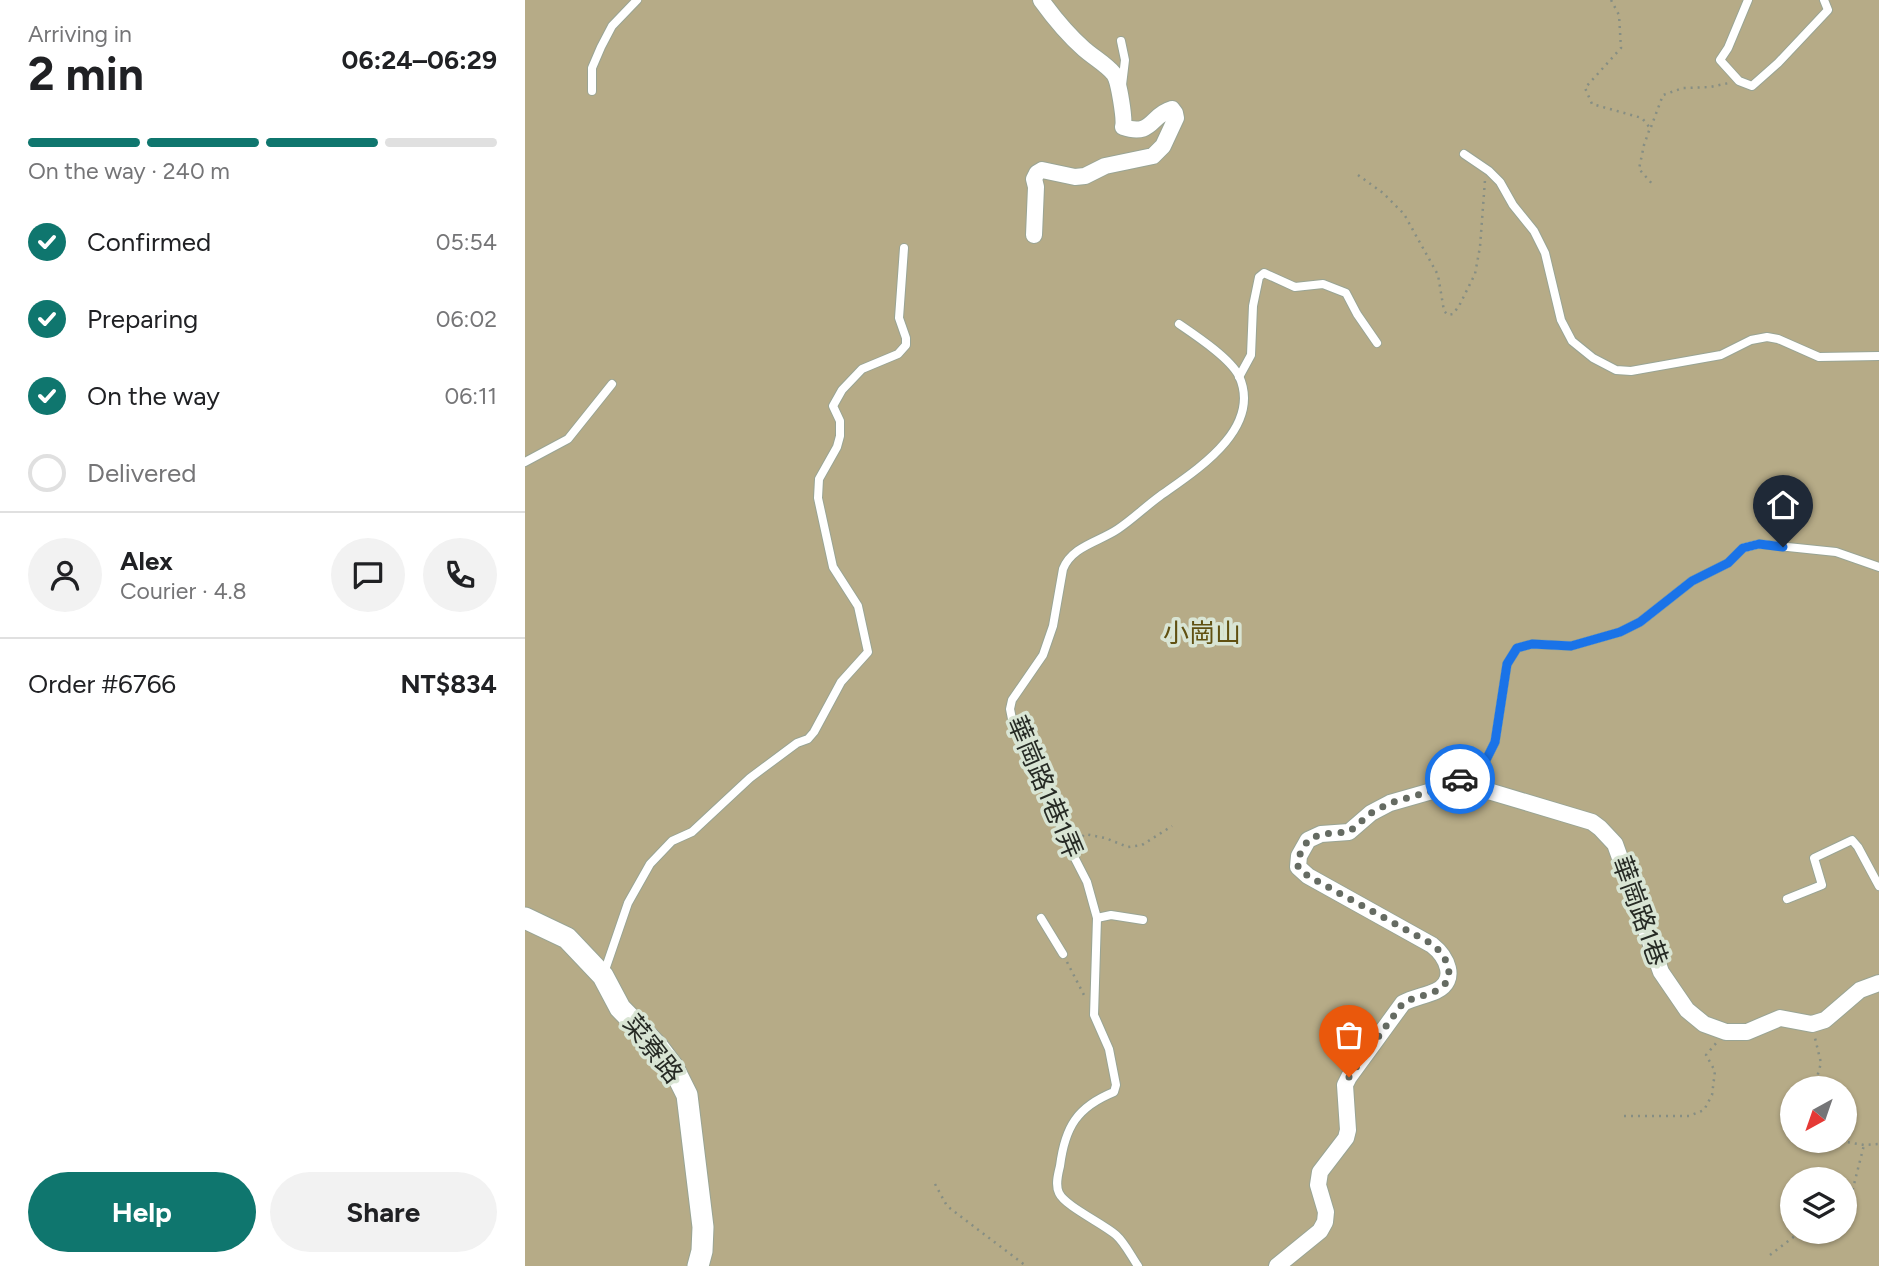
<!DOCTYPE html>
<meta charset="utf-8">
<style>
:root{--surface:#fff;--page:#f2f2f2;--text:#202124;--muted:#757577;--line:#e0e0e0;--accent:#0f766e}
body{margin:0;font-family:Figtree,"Noto Sans TC",sans-serif;background:var(--page);color:var(--text);height:100vh;display:flex;flex-direction:column;font-size:26px;white-space:nowrap}
*{box-sizing:border-box;margin:0}
p{font-size:23px;color:var(--muted)}
.icon{flex:none;width:38px;height:38px;fill:none;stroke:currentColor;stroke-width:2;stroke-linecap:round;stroke-linejoin:round}
.map{position:relative;flex:1;overflow:hidden}
.details{display:flex;flex-direction:column;background:var(--surface);width:525px}
.details>*{flex:none}
.needle{width:46px;rotate:220deg}
.buttons{position:absolute;left:1255px;top:1076px;display:grid;gap:14px}
.buttons a{display:grid;place-items:center;width:77px;height:77px;border-radius:50%;background:var(--surface);box-shadow:0 2px 5px #0004;font-size:35px}
.pin{position:absolute;display:grid;place-items:center;width:60px;height:60px;color:#fff;margin:-72px -30px;border-radius:50% 50% 50% 0;rotate:-45deg;box-shadow:0 0 7px #0007}
.pin .icon{rotate:45deg}
.courier{position:absolute;display:grid;place-items:center;width:70px;height:70px;margin:-35px;border:5px solid #1a73e8;border-radius:50%;background:#fff;color:#222;box-shadow:0 2px 9px #0007}
.summary em{font-style:normal;font-weight:700}
.summary div{display:flex;flex-direction:column-reverse}
.summary{display:flex;align-items:center;justify-content:space-between;height:119px;padding:0 28px}
h1{font-size:46px;font-weight:700;line-height:52px}
.bar{display:grid;grid-template-columns:repeat(4,1fr);gap:10px 7px;align-content:center;height:84px;padding:0 28px}
.bar i{height:9px;border-radius:5px;background:var(--line)}
.bar .active{background:var(--accent)}
.bar p{grid-column:span 4}
.line{display:flex;align-items:center;gap:18px;padding:0 28px;border-top:2px solid var(--line)}
.line div{flex:1}
.round{display:grid;place-items:center;flex:none;width:74px;height:74px;border-radius:37px;background:var(--page)}
ol{padding:0 28px;list-style:none}
li{display:flex;align-items:center;gap:21px;height:77px}
li p{margin-inline-start:auto}
li .icon{padding:7px;border-radius:50%;background:var(--accent);color:#fff;stroke-width:4}
li:last-child{color:var(--muted)}
li i{width:38px;height:38px;border:4px solid var(--line);border-radius:50%}
.cta{display:flex;gap:14px;margin-top:auto;padding:14px 28px}
.cta a{flex:1;height:80px;border-radius:42px;background:var(--accent);color:#fff;font-size:28px;font-weight:700;line-height:80px;text-align:center}
.cta a+a{background:var(--page);color:var(--text)}
main{display:flex;flex:1;min-height:0}
.map>svg:first-child{display:block}
.forest{fill:#b6ab87;fill-rule:evenodd}
.lines{fill:none;stroke-linecap:round;stroke-linejoin:round}
.lane-casing{stroke:#99a494;stroke-width:10}
.street-casing{stroke:#99a494;stroke-width:18}
.secondary-casing{stroke:#99a494;stroke-width:23}
.path{stroke:#868e83;stroke-width:2.5;stroke-dasharray:2 5;stroke-linecap:butt}
.lane{stroke:#fff;stroke-width:8}
.street{stroke:#fff;stroke-width:16}
.secondary{stroke:#fff;stroke-width:21}
.done{stroke:#656b62;stroke-width:7;stroke-dasharray:0 12.6}
.route{stroke:#1a73e8;stroke-width:9}
.labels{text-anchor:middle;dominant-baseline:central;stroke-width:7;stroke-linejoin:round;paint-order:stroke}
.park-label{font-size:26px;fill:#605011;stroke:#d9e5d4}
.street-label{font-size:26px;fill:#262a24;stroke:#d9e5d4}
</style>
<main>
<section class="details">
<div class="summary"><div><h1>2 min</h1><p>Arriving in</p></div><em>06:24–06:29</em></div>
<div class="bar"><i class="active"></i><i class="active"></i><i class="active"></i><i></i><p>On the way · 240 m</p></div>
<ol>
<li><svg class="icon" aria-label="check" viewBox="0 0 24 24"><path d="M5 12l5 5 9-10"/></svg>Confirmed<p>05:54</p></li>
<li><svg class="icon" aria-label="check" viewBox="0 0 24 24"><path d="M5 12l5 5 9-10"/></svg>Preparing<p>06:02</p></li>
<li><svg class="icon" aria-label="check" viewBox="0 0 24 24"><path d="M5 12l5 5 9-10"/></svg>On the way<p>06:11</p></li>
<li><i></i>Delivered</li>
</ol>
<div class="line" style="height:126px"><a class="round"><svg class="icon" aria-label="person" viewBox="0 0 24 24"><circle cx="12" cy="8" r="4"/><path d="M4 21q1-7 8-7t8 7"/></svg></a><div><b>Alex</b><p>Courier · 4.8</p></div><a class="round"><svg class="icon" aria-label="chat" viewBox="0 0 24 24"><path d="M4 5h16v11H9l-5 4z"/></svg></a><a class="round"><svg class="icon" aria-label="phone" viewBox="0 0 24 24"><path d="M5 4h4l2 5-3 2q2 4 5 5l2-3 5 2v4C11 20 4 13 5 4z"/></svg></a></div>
<div class="line" style="height:91px"><div>Order #6766</div><b>NT$834</b></div>
<div class="cta"><a>Help</a><a>Share</a></div>
</section>
<div class="map">
<svg width="1354" height="1266" viewBox="0 0 1354 1266">
<rect width="100%" height="100%" fill="#d9e5d4"/>
<!-- forest -->
<path class="forest" d="M0,0H1354V1266H0ZM1267,1088H1320V1141H1267ZM1267,1180H1320V1232H1267Z"/>
<g class="lines">
<defs>
<g id="lane">
<path d="M1223,0L1203,48L1195,60L1214,81L1227,86L1253,63L1303,10L1299,0"/>
<path d="M596,41L600,60L597,85"/>
<path d="M67,91V68L76,47L87,26L112,0"/>
<path d="M939,154L964,171L975,182L988,205L1009,231L1020,253L1036,320L1047,341L1068,358L1091,370L1106,371L1196,355L1226,340L1242,337L1253,339L1294,357L1354,356"/>
<path d="M714,377L726,355L728,306L734,277L739,273L770,287L798,284L821,293L832,314L852,343"/>
<path d="M0,462L43,439L87,384"/>
<path d="M926,784L944,774L961,760L970,742L982,664L992,648L1007,644L1046,646L1095,632L1115,622L1167,581L1203,563L1218,548L1234,544L1311,552L1354,567"/>
<path d="M1262,899L1297,885L1289,858L1327,840L1333,847L1354,886"/>
<path d="M516,918L538,954"/>
<path d="M572,918L586,915L618,920"/>
<path d="M79,973L103,903L125,864L147,841L167,832L225,778L272,743L283,739L289,732L316,682L343,652L333,606L308,567L293,498L294,479L312,447L315,436V421L308,406L317,390L337,369L373,354L381,345V338L374,318L379,248"/>
<path d="M613,1266C606,1256 600,1243 591,1235C577,1223 540,1206 534,1193C530,1185 533,1174 535,1166C540,1127 552,1107 589,1092L591,1085L584,1049L569,1015L572,918L562,882L544,847L514,771L488,724L485,709L487,700L518,655L528,626L538,569C547,546 574,542 593,529C608,519 621,506 635,496C670,471 738,429 714,376C705,358 670,335 654,324"/>
</g>
<g id="street">
<path d="M509,235L511,187L509,179L512,173L517,170L550,177L560,176L580,166L628,156L638,146L651,118L650,113L647,109C625,115 628,137 598,127C600,120 594,81 589,74C582,65 568,57 559,49C542,34 529,18 516,0"/>
<path d="M752,1266L795,1231L800,1222L801,1212L793,1185L795,1172L821,1138L823,1130L820,1085L824,1077L878,1003C889,997 900,996 911,991C934,980 921,956 907,945L783,876L773,867L774,856L783,840L796,834L824,832L846,813L865,803L921,787H950L1067,822L1075,828L1090,844L1136,972L1162,1010L1179,1024L1201,1032H1222L1255,1018L1287,1024L1300,1020L1335,990L1354,983"/>
</g>
<path id="secondary" d="M0,918L42,938L78,976L95,1008L133,1047L148,1067L162,1095L178,1227L177,1251L173,1266"/>
</defs>
<!-- lane casing -->
<use href="#lane" class="lane-casing"/>
<!-- street casing -->
<use href="#street" class="street-casing"/>
<!-- secondary casing -->
<use href="#secondary" class="secondary-casing"/>
<!-- path -->
<g class="path">
<path d="M1086,0L1094,15L1096,48L1060,88L1067,104L1117,118L1125,128L1119,145L1114,169L1129,186"/>
<path d="M1126,127L1138,95L1158,88L1185,87L1204,83"/>
<path d="M833,175L858,193L879,214L913,275L919,311L923,315L928,314L934,306L950,274L955,247L960,180"/>
<path d="M552,841L560,834L580,838L603,847L617,845L647,826"/>
<path d="M542,962L560,997"/>
<path d="M1289,1088L1296,1063L1290,1038"/>
<path d="M1099,1116H1164L1179,1110L1187,1095L1190,1071L1181,1055L1192,1042"/>
<path d="M1316,1141L1339,1145L1354,1144"/>
<path d="M410,1184L422,1206L501,1266"/>
<path d="M1320,1209L1324,1204L1339,1145"/>
<path d="M1245,1255L1275,1232"/>
</g>
<!-- lane -->
<use href="#lane" class="lane"/>
<!-- street -->
<use href="#street" class="street"/>
<!-- secondary -->
<use href="#secondary" class="secondary"/>
</g>
<g class="lines">
<!-- done -->
<path class="done" d="M824,1077L878,1003C889,997 900,996 911,991C934,979 922,956 907,944L783,876L773,867L774,856L783,840L796,834L824,832L846,813L865,803L921,787L935,779"/>
<!-- route -->
<path class="route" d="M935,779L944,774L961,760L970,742L982,664L992,648L1007,644L1046,646L1095,632L1115,622L1167,581L1203,563L1218,548L1234,544L1258,547"/>
</g>
<g class="labels">
<!-- park labels -->
<g class="park-label">
<text x="677" y="633">小崗山</text>
</g>
<!-- street labels -->
<g class="street-label">
<text transform="translate(520 787) rotate(67)">華崗路1巷1弄</text>
<text transform="translate(1115 911) rotate(70)">華崗路1巷</text>
<text transform="translate(128 1049) rotate(52)">菜寮路</text>
</g>
</g>
</svg>
<div class="buttons">
<a><svg class="needle" viewBox="-14 -14 28 28"><path d="M0-13l5 13h-10z" fill="#e53935"/><path d="M0 13l5-13h-10z" fill="#757577"/></svg></a>
<a><svg class="icon" aria-label="layers" viewBox="0 0 24 24"><path d="M12 4l9 5-9 5-9-5zM3 14l9 5 9-5"/></svg></a>
</div>
<div class="pin" style="left:824px;top:1077px;background:#ea580c"><svg class="icon" aria-label="bag" viewBox="0 0 24 24"><path d="M5 8h14l-1 12H6zM9 8a3 3 0 0 1 6 0"/></svg></div>
<div class="pin" style="left:1258px;top:547px;background:#1f2937"><svg class="icon" aria-label="home" viewBox="0 0 24 24"><path d="M3 11l9-7 9 7M6 9v11h12V9"/></svg></div>
<div class="courier" style="left:935px;top:779px"><svg class="icon" aria-label="car" viewBox="0 0 24 24"><path d="M5 17H2v-5l4-1 3-4h7l3 4 3 1v5h-3M9 17h6M6 11h13"/><circle cx="7" cy="17" r="2"/><circle cx="17" cy="17" r="2"/></svg></div>
</div>
</main>
